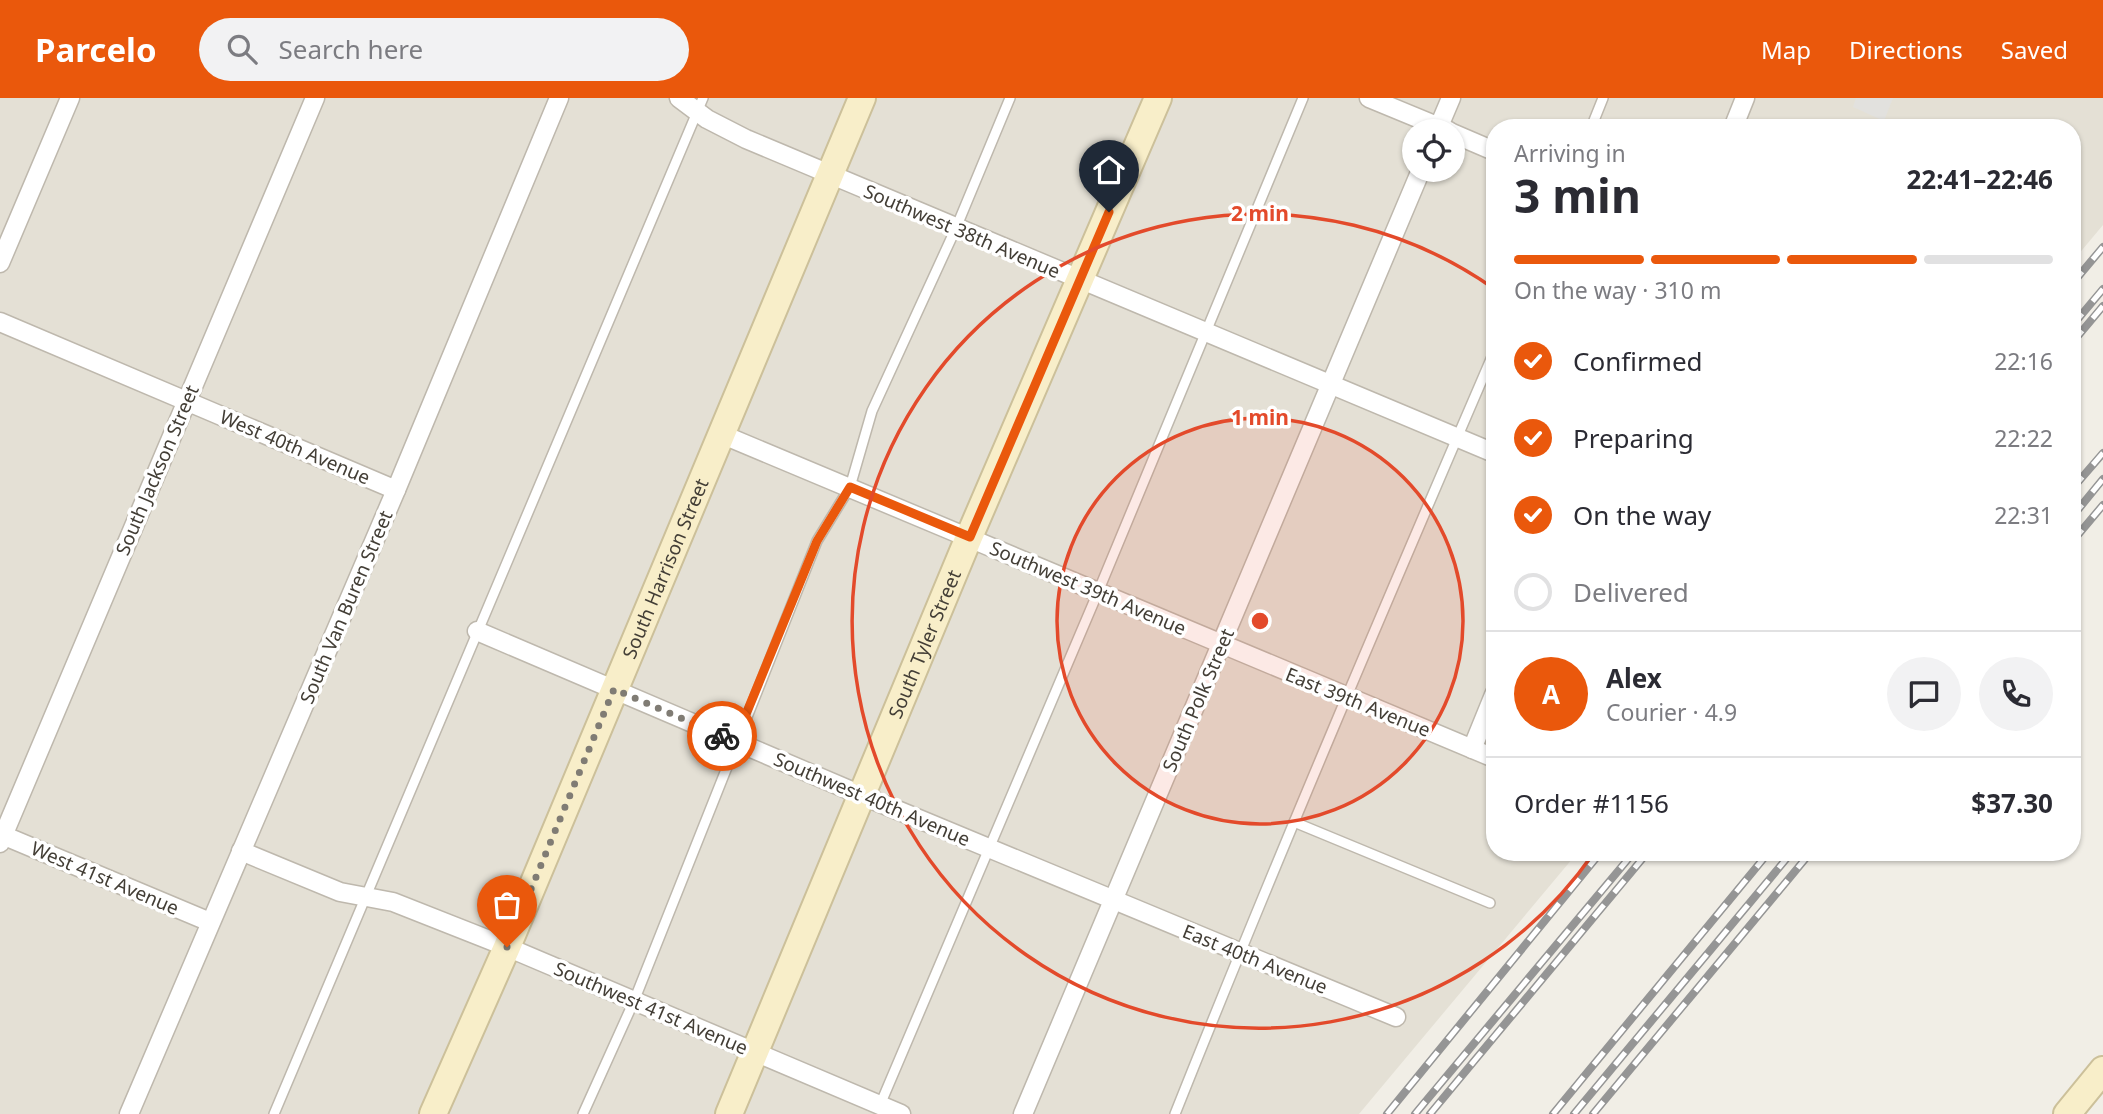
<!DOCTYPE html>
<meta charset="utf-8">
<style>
:root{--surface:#fff;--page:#f2f2f3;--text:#2b2b33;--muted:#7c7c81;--line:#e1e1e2;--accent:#ea580c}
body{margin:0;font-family:"Noto Sans",sans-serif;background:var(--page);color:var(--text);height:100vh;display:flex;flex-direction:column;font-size:26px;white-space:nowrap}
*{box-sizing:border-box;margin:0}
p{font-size:23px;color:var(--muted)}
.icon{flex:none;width:38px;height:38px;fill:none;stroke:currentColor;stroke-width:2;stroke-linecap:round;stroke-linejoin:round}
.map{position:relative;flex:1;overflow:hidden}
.panel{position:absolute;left:1486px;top:21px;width:595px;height:742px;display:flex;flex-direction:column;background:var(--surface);border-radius:28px;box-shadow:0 2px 5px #0004}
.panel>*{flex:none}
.controls{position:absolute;left:1402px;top:21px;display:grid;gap:14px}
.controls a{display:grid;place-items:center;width:63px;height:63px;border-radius:50%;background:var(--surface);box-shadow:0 2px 5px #0004;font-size:35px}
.pin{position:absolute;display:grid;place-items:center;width:60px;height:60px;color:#fff;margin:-72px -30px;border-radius:50% 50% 50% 0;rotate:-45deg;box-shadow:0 0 7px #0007}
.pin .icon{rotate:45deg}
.courier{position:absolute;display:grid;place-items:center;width:70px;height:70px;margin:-35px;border:5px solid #ea580c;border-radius:50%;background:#fff;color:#222;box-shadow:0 2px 9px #0007}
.overview em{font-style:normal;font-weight:700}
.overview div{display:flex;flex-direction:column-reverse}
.overview{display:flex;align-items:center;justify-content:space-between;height:119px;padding:0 28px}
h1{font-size:46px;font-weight:700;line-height:52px}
.bar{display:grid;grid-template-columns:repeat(4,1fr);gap:10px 7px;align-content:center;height:84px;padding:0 28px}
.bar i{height:9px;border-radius:5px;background:var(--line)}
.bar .active{background:var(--accent)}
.bar p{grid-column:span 4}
.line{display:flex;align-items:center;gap:18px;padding:0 28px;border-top:2px solid var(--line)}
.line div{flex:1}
.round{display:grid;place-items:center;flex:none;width:74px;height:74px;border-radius:37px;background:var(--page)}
ol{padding:0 28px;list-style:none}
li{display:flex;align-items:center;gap:21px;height:77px}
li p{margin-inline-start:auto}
li .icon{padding:7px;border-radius:50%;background:var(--accent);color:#fff;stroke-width:4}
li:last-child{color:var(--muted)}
li i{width:38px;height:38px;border:4px solid var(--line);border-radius:50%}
header{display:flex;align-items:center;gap:42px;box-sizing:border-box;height:98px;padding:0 35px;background:var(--accent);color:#fff}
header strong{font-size:33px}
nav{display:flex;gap:38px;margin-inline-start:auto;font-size:24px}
.search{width:490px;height:63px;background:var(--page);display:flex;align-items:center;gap:18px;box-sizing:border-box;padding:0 24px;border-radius:38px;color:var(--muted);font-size:26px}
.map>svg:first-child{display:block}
.residential{fill:#e4e0d5;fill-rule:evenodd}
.parking{fill:#e2e1de}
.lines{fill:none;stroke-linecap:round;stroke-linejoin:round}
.lane-casing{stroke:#beb8ad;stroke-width:12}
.street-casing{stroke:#beb8ad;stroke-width:21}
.secondary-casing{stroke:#ccc09a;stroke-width:30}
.lane{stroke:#fff;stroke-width:9}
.street{stroke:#fff;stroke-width:18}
.secondary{stroke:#f8eec9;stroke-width:26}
.rail-casing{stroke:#959595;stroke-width:8}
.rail{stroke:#fff;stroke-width:5;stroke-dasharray:16;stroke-linecap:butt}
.done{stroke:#807c74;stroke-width:7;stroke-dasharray:0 12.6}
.route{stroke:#ea580c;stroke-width:9}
.ring{fill:none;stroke:#e34a2b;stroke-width:3.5}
.labels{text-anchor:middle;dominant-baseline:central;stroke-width:7;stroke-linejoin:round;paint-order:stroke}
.street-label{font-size:19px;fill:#433e36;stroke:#fff}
.centre{fill:#e34a2b;stroke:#fff;stroke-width:3.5}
.ring-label{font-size:21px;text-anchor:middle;font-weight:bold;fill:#e34a2b;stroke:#fff;stroke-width:7;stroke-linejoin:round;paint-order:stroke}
</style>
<header>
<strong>Parcelo</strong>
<div class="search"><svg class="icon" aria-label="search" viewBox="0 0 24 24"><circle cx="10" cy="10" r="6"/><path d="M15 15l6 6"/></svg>Search here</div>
<nav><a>Map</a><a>Directions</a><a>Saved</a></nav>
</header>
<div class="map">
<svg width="2103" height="1016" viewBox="0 0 2103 1016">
<rect width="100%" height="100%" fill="#f1eee6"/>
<!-- residential -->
<path class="residential" d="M0,0H2103V127L2072,164V30H1494V754H1578L1359,1016H0ZM1414,33H1452V72H1414Z"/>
<!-- parking -->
<path class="parking" d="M1856,0H1893L1884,23L1853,9Z"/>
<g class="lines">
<defs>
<g id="lane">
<path d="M1591,30L1603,0"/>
<path d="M1294,724L1490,805"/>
<path d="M880,1007L1098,494L1303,0"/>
<path d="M274,1016L703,0"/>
<path d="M583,1016L634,903L817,443L850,389L872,313L956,130L1010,0"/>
<path d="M1175,1016C1277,760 1385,507 1494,254"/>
</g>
<g id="street">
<path d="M679,0L707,21L746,41L1494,355"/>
<path d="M1369,0L1449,33"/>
<path d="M1733,30L1745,0"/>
<path d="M1437,33L1451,0"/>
<path d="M1452,35L1494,53"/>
<path d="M0,165L70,0"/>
<path d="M0,224L396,392"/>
<path d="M721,336L1494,660"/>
<path d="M477,533L861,697L1396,919"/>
<path d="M1472,651L1494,597"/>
<path d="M0,736L210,824"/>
<path d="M0,745L315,0"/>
<path d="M241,753L340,794L393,804L507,849L901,1016"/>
<path d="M129,1016L396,392L559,0"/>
<path d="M1023,1016L1421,72"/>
</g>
<g id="secondary">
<path id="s1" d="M433,1016L507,849L862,0"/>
<path id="s2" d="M729,1016L969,439L1158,0"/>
<path d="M2067,1016L2103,972"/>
</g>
</defs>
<!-- lane casing -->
<use href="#lane" class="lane-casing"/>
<!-- street casing -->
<use href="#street" class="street-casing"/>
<!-- secondary casing -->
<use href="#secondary" class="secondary-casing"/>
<!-- lane -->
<use href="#lane" class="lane"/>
<!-- street -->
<use href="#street" class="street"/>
<!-- secondary -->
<use href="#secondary" class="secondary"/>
<defs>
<g id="rail">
<path d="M2072,186L2103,149"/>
<path d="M2072,228L2103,191"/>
<path d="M2072,245L2103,208"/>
<path d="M2072,391L2103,355"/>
<path d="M2072,419L2103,381"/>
<path d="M2072,444L2103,407"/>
<path d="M1387,1016L1601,754"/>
<path d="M1415,1016L1634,754"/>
<path d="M1430,1016L1648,754"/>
<path d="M1553,1016L1769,754"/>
<path d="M1574,1016L1792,754"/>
<path d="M1593,1016L1811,754"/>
</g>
</defs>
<!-- rail casing -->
<use href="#rail" class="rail-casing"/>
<!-- rail -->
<use href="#rail" class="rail"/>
</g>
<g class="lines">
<!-- done -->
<path class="done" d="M507,849L614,591L722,638"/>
<!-- route -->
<path class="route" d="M722,638L735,643L817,443L850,389L970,439L1109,114"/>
</g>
<!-- distance rings -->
<circle cx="1260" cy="523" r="203" fill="#e34a2b" fill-opacity=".12"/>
<g class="ring">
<circle cx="1260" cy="523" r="203"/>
<path d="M1593 756A407 407 0 1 1 1493 190"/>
</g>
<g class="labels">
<!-- street labels -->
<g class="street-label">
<text transform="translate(962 133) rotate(23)">Southwest 38th Avenue</text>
<text transform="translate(295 349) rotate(23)">West 40th Avenue</text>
<text transform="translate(157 372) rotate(-67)">South Jackson Street</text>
<text stroke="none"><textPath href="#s1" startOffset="593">South Harrison Street</textPath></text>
<text transform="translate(1088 490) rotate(23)">Southwest 39th Avenue</text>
<text transform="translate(346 509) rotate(-67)">South Van Buren Street</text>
<text stroke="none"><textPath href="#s2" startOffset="509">South Tyler Street</textPath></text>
<text transform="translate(1198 602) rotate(-67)">South Polk Street</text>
<text transform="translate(1358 604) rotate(22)">East 39th Avenue</text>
<text transform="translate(872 701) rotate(23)">Southwest 40th Avenue</text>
<text transform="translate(105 780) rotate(23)">West 41st Avenue</text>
<text transform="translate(1255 861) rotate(22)">East 40th Avenue</text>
<text transform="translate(651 910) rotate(23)">Southwest 41st Avenue</text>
</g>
</g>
<circle cx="1260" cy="523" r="10" class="centre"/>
<g class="ring-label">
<text x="1260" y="123">2 min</text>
<text x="1260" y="327">1 min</text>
</g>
</svg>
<div class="controls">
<a><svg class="icon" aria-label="locate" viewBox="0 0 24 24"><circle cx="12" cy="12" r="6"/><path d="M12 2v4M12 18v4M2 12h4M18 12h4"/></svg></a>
</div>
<div class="pin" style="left:507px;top:849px;background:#ea580c"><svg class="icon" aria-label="bag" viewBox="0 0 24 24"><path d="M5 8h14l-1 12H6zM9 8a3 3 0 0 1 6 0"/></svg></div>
<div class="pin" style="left:1109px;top:114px;background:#1f2937"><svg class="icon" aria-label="home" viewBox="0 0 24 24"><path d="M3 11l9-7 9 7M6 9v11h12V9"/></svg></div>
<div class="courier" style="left:722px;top:638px"><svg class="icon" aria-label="bike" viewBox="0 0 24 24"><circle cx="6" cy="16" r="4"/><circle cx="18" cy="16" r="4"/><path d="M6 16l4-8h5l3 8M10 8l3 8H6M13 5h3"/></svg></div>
<section class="panel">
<div class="overview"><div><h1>3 min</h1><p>Arriving in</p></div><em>22:41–22:46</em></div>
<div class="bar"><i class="active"></i><i class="active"></i><i class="active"></i><i></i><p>On the way · 310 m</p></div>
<ol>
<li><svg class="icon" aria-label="check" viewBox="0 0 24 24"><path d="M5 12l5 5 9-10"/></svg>Confirmed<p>22:16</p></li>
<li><svg class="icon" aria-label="check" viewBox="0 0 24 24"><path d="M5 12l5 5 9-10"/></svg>Preparing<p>22:22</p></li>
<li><svg class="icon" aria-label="check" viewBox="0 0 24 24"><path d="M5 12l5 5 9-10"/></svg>On the way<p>22:31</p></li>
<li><i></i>Delivered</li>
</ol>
<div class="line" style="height:126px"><b class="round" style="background:var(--accent);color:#fff">A</b><div><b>Alex</b><p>Courier · 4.9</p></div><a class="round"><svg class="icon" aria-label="chat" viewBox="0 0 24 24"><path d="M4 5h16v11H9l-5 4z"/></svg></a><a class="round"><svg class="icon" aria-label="phone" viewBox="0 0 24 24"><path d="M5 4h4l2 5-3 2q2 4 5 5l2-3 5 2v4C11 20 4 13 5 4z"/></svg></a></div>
<div class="line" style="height:91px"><div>Order #1156</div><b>$37.30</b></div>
</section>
</div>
